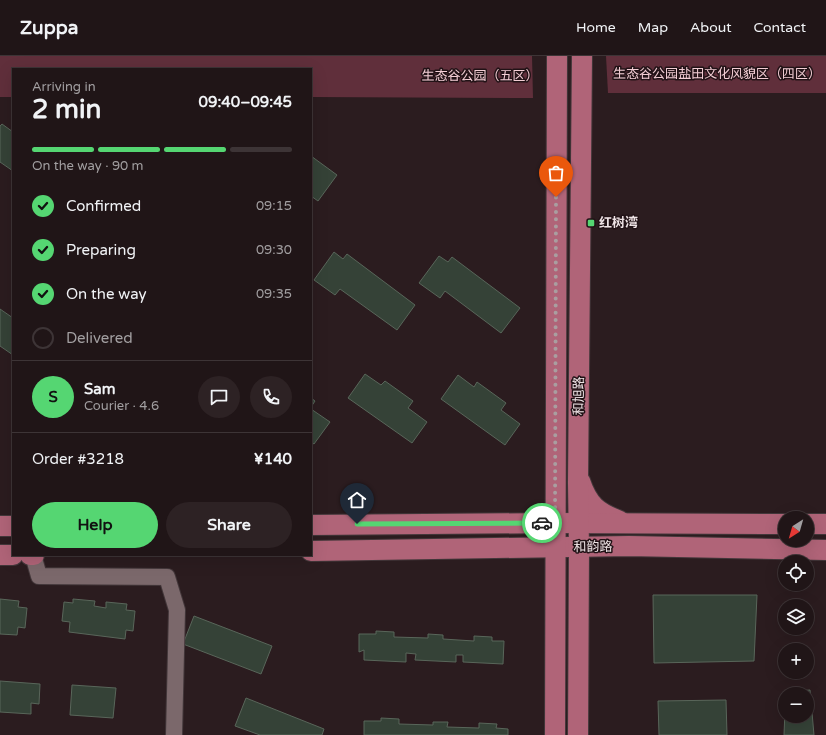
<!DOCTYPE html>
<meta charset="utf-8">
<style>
:root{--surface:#201517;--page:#2d2224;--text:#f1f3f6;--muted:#a29fa1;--line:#3d3436;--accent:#55d672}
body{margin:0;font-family:"Varela Round","Noto Sans SC",sans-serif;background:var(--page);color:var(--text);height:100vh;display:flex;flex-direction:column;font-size:15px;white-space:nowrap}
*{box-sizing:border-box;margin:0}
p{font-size:13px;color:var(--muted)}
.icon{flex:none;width:22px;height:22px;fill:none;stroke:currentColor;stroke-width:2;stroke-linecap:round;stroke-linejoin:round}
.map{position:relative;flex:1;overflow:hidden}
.side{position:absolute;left:12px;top:12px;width:300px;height:488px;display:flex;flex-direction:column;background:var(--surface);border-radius:0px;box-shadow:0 4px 16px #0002,0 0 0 1px var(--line)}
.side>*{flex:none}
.needle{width:26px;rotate:217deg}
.controls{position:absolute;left:778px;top:455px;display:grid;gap:8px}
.controls a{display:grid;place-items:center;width:36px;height:36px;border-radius:50%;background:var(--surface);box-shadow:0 4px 16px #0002,0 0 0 1px var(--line);font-size:20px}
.pin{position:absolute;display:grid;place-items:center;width:34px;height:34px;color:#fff;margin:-41px -17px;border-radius:50% 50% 50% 0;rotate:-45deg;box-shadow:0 0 4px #0007}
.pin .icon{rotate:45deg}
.courier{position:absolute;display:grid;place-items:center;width:40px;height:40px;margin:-20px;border:3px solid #55d672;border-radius:50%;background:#fff;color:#222;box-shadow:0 1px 5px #0007}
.headline em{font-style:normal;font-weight:700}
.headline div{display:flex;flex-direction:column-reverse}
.headline{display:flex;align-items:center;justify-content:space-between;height:68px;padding:0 20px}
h1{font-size:26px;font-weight:700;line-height:30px}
.bar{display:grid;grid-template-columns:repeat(4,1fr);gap:6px 4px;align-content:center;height:48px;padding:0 20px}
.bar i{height:5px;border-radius:3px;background:var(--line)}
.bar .active{background:var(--accent)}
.bar p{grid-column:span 4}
.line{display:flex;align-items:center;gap:10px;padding:0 20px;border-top:1px solid var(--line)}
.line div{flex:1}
.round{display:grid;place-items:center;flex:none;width:42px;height:42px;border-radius:21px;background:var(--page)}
ol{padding:0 20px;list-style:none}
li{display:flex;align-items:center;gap:12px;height:44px}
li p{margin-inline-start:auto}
li .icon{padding:4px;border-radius:50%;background:var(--accent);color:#111;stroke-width:4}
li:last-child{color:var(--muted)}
li i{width:22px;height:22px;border:2px solid var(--line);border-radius:50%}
.cta{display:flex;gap:8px;margin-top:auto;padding:8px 20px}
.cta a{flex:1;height:46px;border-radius:24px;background:var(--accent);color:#111;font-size:16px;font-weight:700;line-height:46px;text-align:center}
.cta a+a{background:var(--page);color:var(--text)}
header{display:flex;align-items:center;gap:24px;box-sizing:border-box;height:56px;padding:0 20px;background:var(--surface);border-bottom:1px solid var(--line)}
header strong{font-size:19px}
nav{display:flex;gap:22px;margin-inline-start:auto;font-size:14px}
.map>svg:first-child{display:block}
.green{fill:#602f3b}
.building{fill:#354237;stroke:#59665a}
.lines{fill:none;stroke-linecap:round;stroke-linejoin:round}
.minor-casing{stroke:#43373a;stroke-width:18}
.major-casing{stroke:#43373a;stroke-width:22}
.minor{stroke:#7b686b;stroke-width:16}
.major{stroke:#b06478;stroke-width:20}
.done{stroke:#aa9ea0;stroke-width:4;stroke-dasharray:0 7.2}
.route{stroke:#55d672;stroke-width:5}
.poi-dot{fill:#55d672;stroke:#211216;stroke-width:1.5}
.labels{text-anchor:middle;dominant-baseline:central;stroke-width:3;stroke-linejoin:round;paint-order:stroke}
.park-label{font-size:13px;fill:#f3cdd4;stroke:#211216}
.poi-label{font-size:13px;font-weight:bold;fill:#efe4e6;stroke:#211216;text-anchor:start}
.street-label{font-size:13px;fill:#efe4e6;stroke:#211216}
</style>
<header>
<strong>Zuppa</strong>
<nav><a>Home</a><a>Map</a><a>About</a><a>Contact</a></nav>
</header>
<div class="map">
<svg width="826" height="679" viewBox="0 0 826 679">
<rect width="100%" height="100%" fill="#2b1c1f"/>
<!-- green -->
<g class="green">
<path d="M0,0H532L533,42L311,41V13H13V41H0Z"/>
<path d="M606,0H826V37H608Z"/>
</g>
<!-- building -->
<g class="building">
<path d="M2,68L13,76V115L0,106V70Z"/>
<path d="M311,100L337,119L318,145L311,140Z"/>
<path d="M334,196L343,203L347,198L415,249L397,274L340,233L335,239L314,224Z"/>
<path d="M439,200L448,206L452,201L520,252L501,277L445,235L440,242L419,227Z"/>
<path d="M0,253L13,262V299L0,290Z"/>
<path d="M365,318L381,329L385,325L413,345L408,352L427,366L412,387L348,342Z"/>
<path d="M458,319L474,331L477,326L506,347L501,354L520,368L505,389L441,343Z"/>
<path d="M311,342L315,345L311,351Z"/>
<path d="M311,353L330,366L314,388L311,386Z"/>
<path d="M653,539H757L754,605L654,607Z"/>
<path d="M0,543L19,545L18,551L27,552L25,572L18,571L17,579L0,578Z"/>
<path d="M73,543L95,545L94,550L106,552V546L127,548L126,554L135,555L133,575L126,574L125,583L69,576L70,566L62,565L64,546L73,547Z"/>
<path d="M194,560L272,590L261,618L183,588Z"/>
<path d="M376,575L394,576V581L428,582V578L443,579V583L474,585V580L492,581V585H504L503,608L463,606V599H456V606L415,604L416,598L406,597V606L364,604V594L359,596V578H376Z"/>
<path d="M0,625L40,628L39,648L31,647V658L0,656Z"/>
<path d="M72,629L116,632L113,662L70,659Z"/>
<path d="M810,634L814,679H784L785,654V660H807V638H786V636Z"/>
<path d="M246,642L324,673L322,679H260L235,670Z"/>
<path d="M726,644L727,679H659L658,645Z"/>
<path d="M381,662L399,663V668L433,669V666H448L447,671L479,672V667L497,668L496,672L508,673V679H364V665H381Z"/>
</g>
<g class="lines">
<defs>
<path id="minor" d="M33,499L39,520L167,521L177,554L174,679"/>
<g id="major">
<path d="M580,425C588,449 597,456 620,465"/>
<path d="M807,468H826"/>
<path d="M311,469L555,467L785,468"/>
<path d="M0,470H13"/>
<path d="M311,495L629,490L826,494"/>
<path d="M0,499H13"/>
<path d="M30,499H34"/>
<path d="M555,679L557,0"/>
<path d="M578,679L579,492L578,427L582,0"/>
</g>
</defs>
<!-- minor casing -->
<use href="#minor" class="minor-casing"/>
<!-- major casing -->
<use href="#major" class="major-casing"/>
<!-- minor -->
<use href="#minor" class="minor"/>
<!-- major -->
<use href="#major" class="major"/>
</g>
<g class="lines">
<!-- done -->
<path class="done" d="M542,467H555L556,141"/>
<!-- route -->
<path class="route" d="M357,468L542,467"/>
</g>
<!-- markers -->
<rect class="poi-dot" x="587" y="163" width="8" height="8" rx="2"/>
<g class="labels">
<!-- park labels -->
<g class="park-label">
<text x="717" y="18">生态谷公园盐田文化风貌区（四区）</text>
<text x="480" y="20">生态谷公园（五区）</text>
</g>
<!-- poi labels -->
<g class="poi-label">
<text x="599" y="167">红树湾</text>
</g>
<!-- street labels -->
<g class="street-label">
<text transform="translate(579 340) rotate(-89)">和旭路</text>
<text transform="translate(593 491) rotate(-1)">和韵路</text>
</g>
</g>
</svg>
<div class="controls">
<a><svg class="needle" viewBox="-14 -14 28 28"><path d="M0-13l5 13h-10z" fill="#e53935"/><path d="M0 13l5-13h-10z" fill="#a29fa1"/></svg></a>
<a><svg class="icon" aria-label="locate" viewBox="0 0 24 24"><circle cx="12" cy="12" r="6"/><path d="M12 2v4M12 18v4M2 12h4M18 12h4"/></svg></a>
<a><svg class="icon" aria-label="layers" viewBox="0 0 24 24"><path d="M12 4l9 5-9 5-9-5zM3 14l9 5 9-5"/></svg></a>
<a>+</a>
<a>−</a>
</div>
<div class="pin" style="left:556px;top:141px;background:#ea580c"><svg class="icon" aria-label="bag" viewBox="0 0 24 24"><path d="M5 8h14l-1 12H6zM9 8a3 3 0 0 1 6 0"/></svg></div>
<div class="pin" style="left:357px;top:468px;background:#1f2937"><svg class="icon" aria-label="home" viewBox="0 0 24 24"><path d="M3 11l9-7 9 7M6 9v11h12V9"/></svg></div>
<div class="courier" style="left:542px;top:467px"><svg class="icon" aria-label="car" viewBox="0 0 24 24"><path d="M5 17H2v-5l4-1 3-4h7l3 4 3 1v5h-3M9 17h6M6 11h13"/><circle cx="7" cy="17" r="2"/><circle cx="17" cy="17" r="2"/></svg></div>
<section class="side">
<div class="headline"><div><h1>2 min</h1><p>Arriving in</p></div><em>09:40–09:45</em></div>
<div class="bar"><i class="active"></i><i class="active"></i><i class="active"></i><i></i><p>On the way · 90 m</p></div>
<ol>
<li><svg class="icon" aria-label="check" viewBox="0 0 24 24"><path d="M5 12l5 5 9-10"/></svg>Confirmed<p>09:15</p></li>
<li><svg class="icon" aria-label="check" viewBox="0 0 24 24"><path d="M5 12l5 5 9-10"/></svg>Preparing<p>09:30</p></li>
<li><svg class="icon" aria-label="check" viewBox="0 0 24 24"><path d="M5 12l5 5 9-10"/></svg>On the way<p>09:35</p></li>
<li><i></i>Delivered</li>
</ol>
<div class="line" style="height:72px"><b class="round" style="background:var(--accent);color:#111">S</b><div><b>Sam</b><p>Courier · 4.6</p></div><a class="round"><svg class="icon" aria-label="chat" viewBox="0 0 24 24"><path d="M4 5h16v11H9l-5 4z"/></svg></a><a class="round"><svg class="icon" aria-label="phone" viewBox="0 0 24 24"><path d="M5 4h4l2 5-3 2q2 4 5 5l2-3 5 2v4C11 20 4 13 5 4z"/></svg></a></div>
<div class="line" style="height:52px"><div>Order #3218</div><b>¥140</b></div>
<div class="cta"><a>Help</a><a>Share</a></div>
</section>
</div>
